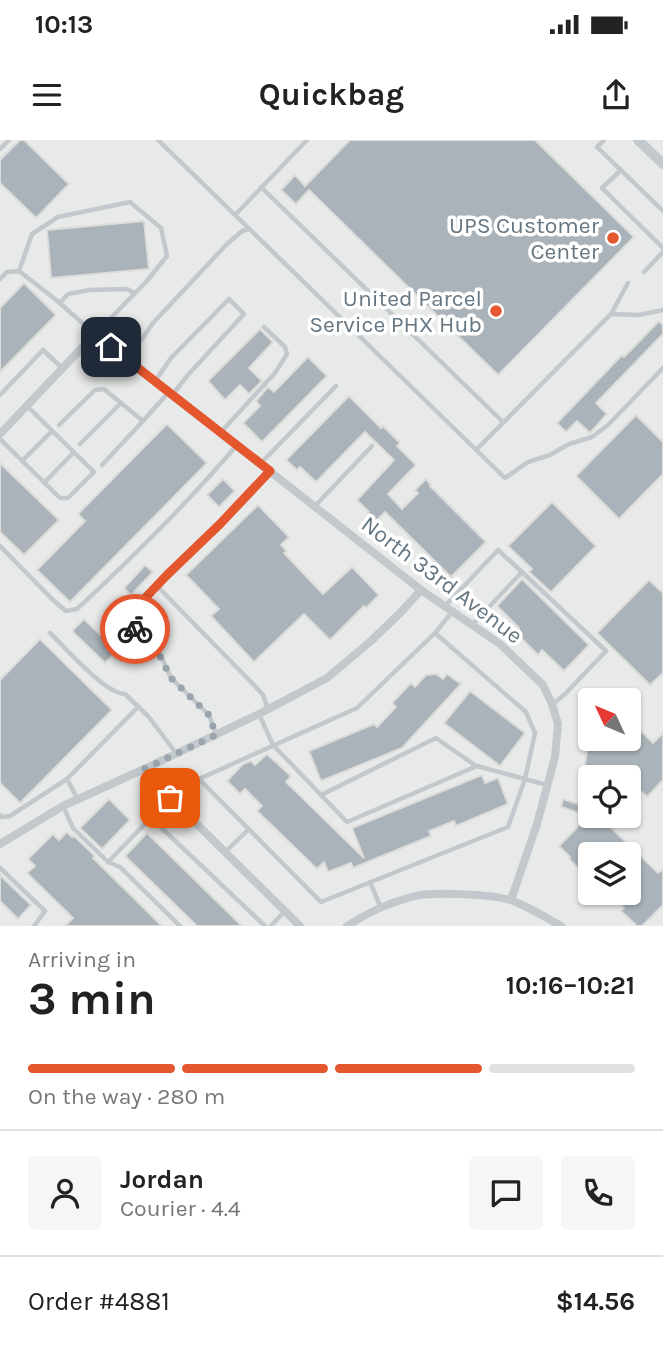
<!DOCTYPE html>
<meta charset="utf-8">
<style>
:root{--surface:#fff;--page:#f6f6f6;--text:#222;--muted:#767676;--line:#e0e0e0;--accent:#e4572e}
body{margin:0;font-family:Karla,sans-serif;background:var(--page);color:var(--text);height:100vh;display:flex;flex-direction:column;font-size:26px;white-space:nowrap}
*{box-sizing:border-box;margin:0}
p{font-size:23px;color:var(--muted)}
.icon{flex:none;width:38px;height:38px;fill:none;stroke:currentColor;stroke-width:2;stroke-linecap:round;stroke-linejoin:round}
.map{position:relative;height:786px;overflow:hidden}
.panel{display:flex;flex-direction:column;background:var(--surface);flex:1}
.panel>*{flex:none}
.needle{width:46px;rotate:314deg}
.tools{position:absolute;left:578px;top:548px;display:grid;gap:14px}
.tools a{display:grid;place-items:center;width:63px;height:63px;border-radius:7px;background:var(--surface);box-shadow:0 2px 5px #0004;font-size:35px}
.pin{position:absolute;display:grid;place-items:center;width:60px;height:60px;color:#fff;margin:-30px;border-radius:14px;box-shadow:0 4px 10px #0006}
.courier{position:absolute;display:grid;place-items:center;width:70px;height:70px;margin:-35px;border:5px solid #e4572e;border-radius:50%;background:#fff;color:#222;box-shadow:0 2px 9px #0007}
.head em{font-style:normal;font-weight:700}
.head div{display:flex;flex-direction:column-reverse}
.head{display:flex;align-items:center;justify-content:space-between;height:119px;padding:0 28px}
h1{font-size:46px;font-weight:700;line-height:52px}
.bar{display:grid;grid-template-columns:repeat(4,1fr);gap:10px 7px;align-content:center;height:84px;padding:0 28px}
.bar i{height:9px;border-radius:5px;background:var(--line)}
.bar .active{background:var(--accent)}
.bar p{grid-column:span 4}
.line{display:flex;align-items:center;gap:18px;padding:0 28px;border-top:2px solid var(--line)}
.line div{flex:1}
.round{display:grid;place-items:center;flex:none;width:74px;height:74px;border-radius:7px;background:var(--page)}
.status{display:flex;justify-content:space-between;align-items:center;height:49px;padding:0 35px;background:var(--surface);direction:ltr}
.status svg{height:19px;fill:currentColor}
header{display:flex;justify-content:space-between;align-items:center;height:91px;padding:0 28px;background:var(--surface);font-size:32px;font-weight:700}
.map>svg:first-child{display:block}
.built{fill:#e8e9e9;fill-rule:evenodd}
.building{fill:#aab3b9;stroke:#dcdcda;stroke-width:2}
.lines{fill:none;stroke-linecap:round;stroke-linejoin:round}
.service{stroke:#c3c8cc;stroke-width:4.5}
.minor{stroke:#c3c8cc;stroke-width:8}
.tertiary{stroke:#c3c8cc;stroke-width:10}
.done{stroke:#99a4ac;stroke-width:7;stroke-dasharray:0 12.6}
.route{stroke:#e4572e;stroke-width:9}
.poi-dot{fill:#e4572e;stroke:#fff;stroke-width:2.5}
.labels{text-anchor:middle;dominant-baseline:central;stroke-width:7;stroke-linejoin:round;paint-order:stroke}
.poi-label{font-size:23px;fill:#657683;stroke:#fff;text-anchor:end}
.street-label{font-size:23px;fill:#657683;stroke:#fff}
</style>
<div class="status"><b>10:13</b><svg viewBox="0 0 49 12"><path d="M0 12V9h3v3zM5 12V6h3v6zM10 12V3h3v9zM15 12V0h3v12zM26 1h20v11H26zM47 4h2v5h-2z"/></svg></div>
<header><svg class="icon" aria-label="menu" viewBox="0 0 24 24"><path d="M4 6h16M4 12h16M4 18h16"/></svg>Quickbag<svg class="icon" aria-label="share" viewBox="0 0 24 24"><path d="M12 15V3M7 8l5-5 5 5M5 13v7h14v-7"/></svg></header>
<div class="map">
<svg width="663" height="786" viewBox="0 0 663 786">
<rect width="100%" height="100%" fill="#fafaf8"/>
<!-- built -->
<path class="built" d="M0,0H663V786H0ZM590,560H628V598H590ZM590,637H628V676H590ZM590,714H628V752H590Z"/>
<!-- building -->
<g class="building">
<path d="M20,0H24L69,44L36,78L0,43V20Z"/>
<path d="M350,0H535L634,97L498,235L309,50L296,64L281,50L295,35L305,46Z"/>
<path d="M144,81L149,129L51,138L47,90Z"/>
<path d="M24,143L56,175L0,232V168Z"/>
<path d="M659,181L663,185V194L596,263L607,274L590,293L577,281L566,292L557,283L622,215L624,217Z"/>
<path d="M260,189L273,202L249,228L262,241L249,254L240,245L225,260L208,241Z"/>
<path d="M308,217L327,236L262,302L243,283L260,266L256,261L268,247L274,252Z"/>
<path d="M349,256L381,288L383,286L400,303L397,306L416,325L388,354L402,369L418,353L415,350L426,339L431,345L430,346L486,402L451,437L385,372L375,382L368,374L369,372L357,360L394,320L365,292L316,342L300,327L297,330L286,320Z"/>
<path d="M636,275L663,302V334L619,379L576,336Z"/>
<path d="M167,284L207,323L70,462L37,430L85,381L78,374Z"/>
<path d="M0,323L59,380L24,415L0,392Z"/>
<path d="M223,339L235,351L219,367L207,355Z"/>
<path d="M552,362L596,406L551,452L529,432L532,429L508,406Z"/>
<path d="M258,365L289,397L281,405L287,411L284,413L323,454L352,427L379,455L366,468L364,466L330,500L304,474L254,522L211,476L219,469L186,435Z"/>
<path d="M145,425L153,432L131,455L124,448Z"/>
<path d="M522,439L589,505L564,531L542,510L538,515L515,492L519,488L497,466Z"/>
<path d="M649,440L663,453V533L650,545L597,493Z"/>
<path d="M84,479L117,511L105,523L72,491Z"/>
<path d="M40,499L112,570L20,663L0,643V540Z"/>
<path d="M436,534L443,539L447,534L461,544L402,608L321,641L309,611L374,584L377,587L396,567L392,563L411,543L415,547L426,535Z"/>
<path d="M470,551L525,593L500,626L444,583Z"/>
<path d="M628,565L639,576L633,583L653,603L663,593V640L647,657L642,652L635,658L628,656V637H592L584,629L587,612H586L589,598H628Z"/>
<path d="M267,614L291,636L286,642L364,718L352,688L482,635L485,643L498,638L508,664L456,686L454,681L429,691L431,696L353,728L351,723L328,732L324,722L317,729L257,671L262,666L245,649L240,654L227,641L243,624L251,621L255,625Z"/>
<path d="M109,659L130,680L102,709L80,688Z"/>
<path d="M563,659L590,668V676H599L658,733L663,729V765L642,786H637L621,771L624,768L608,752H628V714H590V735L581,727L579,729L569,719L570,717L559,706L588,676L561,667Z"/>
<path d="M67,692L72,697L73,695L95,716L93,718L162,786H65L73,778L27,733L35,726L28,719L53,694L59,700Z"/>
<path d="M147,693L242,786H197L125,716Z"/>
<path d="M0,735L31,765L18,779L0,761Z"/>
</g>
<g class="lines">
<!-- service -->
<g class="service">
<path d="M158,0L505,338L528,322L550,315L569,304L592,297L608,285L663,228"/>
<path d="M604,0L597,7L663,71"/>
<path d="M0,9L9,0"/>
<path d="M621,30L602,48L663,108"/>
<path d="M261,47L503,282"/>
<path d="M235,75L307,0"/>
<path d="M644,132L663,112"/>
<path d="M0,139L7,132L19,131L55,159L95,194L146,142L167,116L161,88L130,62L58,77L32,94L19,131"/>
<path d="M60,163L68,154L89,150L127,149L134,153"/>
<path d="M611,174L628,143"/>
<path d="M128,219L153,183L226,105L242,91L249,89"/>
<path d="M155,241L171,218L229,159L244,174L187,236L173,254"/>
<path d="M0,255L43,210L62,228"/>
<path d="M59,285L95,250L104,249L143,281L168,253"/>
<path d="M221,292L275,233L287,214L285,207L264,187"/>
<path d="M0,299L60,358H68L94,332L27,266"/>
<path d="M80,304L121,263"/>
<path d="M476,310L611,174L639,175L663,170"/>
<path d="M22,321L52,291"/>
<path d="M261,323L336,246"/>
<path d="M102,325L143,281"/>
<path d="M44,343L74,312"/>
<path d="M315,366L372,306"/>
<path d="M0,406L54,461L66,471L77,469C133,417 187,364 236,306"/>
<path d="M157,446L253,544L263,555L268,569"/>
<path d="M445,466L498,410L522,432"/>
<path d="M472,485L522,432L606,511L566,553L553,564"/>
<path d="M50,493C66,508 104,553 125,554L148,576L176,613"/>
<path d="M435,493L526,572L535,593L525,639L508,687L321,762L199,639L357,568L435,493L452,472"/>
<path d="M259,574L273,605L347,682L477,626L547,645"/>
<path d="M216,594L209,575L171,538L161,516L129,482L128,476L168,435L220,384L269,332"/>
<path d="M321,655L436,598L476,626"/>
<path d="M77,658L67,639L138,567"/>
<path d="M63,666L73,688L108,722L120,727L180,786"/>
<path d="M0,675L1,677L10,676L67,639"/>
<path d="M151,678L265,786"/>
<path d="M225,712L249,689"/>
<path d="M108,722L170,658"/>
<path d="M0,728L45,771L34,786"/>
<path d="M370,742L381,768"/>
<path d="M271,786L284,772"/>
</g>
<!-- minor -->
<g class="minor">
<path d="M0,294L95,194L421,450L500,504L543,545L552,564L558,584L555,617L537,684L511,760"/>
<path d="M142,630L300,786"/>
<path d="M0,704L63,666L142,630L259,574L327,538L371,501L401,472L421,450"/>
<path d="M347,786C365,774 389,763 411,757C429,751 494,754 513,761C529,767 545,777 561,786"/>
</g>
<!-- tertiary -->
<path class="tertiary" d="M638,0L663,24"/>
</g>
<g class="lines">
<!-- done -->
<path class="done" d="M135,489L160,516L171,538L209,575L216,595L142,630L170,658"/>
<!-- route -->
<path class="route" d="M111,207L270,331L220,384L167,435L128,476L129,482L135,489"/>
</g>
<!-- markers -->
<g class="poi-dot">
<circle cx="613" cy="98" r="7"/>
<circle cx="496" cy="171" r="7"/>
</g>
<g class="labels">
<!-- poi labels -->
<g class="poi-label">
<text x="599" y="85">UPS Customer<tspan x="599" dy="26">Center</tspan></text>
<text x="482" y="158">United Parcel<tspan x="482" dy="26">Service PHX Hub</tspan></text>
</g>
<!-- street labels -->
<g class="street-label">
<text transform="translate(442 440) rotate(37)">North 33rd Avenue</text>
</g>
</g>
</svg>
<div class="tools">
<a><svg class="needle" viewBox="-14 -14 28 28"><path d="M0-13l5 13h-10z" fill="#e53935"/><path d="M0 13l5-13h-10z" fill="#767676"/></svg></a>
<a><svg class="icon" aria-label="locate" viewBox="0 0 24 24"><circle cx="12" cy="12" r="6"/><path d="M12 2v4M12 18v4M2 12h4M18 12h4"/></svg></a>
<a><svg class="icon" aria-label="layers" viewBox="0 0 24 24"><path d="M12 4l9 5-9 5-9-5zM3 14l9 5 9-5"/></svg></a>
</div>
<div class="pin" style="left:170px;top:658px;background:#ea580c"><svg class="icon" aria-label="bag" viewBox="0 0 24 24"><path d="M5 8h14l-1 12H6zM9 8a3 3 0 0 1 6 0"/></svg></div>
<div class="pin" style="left:111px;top:207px;background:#1f2937"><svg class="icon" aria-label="home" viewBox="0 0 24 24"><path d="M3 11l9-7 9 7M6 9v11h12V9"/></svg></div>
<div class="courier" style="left:135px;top:489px"><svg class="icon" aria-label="bike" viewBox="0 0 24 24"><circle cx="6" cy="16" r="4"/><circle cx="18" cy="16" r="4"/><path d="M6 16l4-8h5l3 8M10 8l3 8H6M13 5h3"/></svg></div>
</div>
<section class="panel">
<div class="head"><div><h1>3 min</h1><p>Arriving in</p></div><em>10:16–10:21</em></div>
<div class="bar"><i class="active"></i><i class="active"></i><i class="active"></i><i></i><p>On the way · 280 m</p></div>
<div class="line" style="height:126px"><a class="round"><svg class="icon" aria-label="person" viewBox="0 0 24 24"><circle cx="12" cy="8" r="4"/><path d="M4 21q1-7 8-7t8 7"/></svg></a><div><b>Jordan</b><p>Courier · 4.4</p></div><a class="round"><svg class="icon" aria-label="chat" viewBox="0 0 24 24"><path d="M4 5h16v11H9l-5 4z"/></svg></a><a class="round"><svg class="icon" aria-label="phone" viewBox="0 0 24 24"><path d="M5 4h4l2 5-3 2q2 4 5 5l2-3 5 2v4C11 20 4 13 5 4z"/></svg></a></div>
<div class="line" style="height:91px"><div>Order #4881</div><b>$14.56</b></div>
</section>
